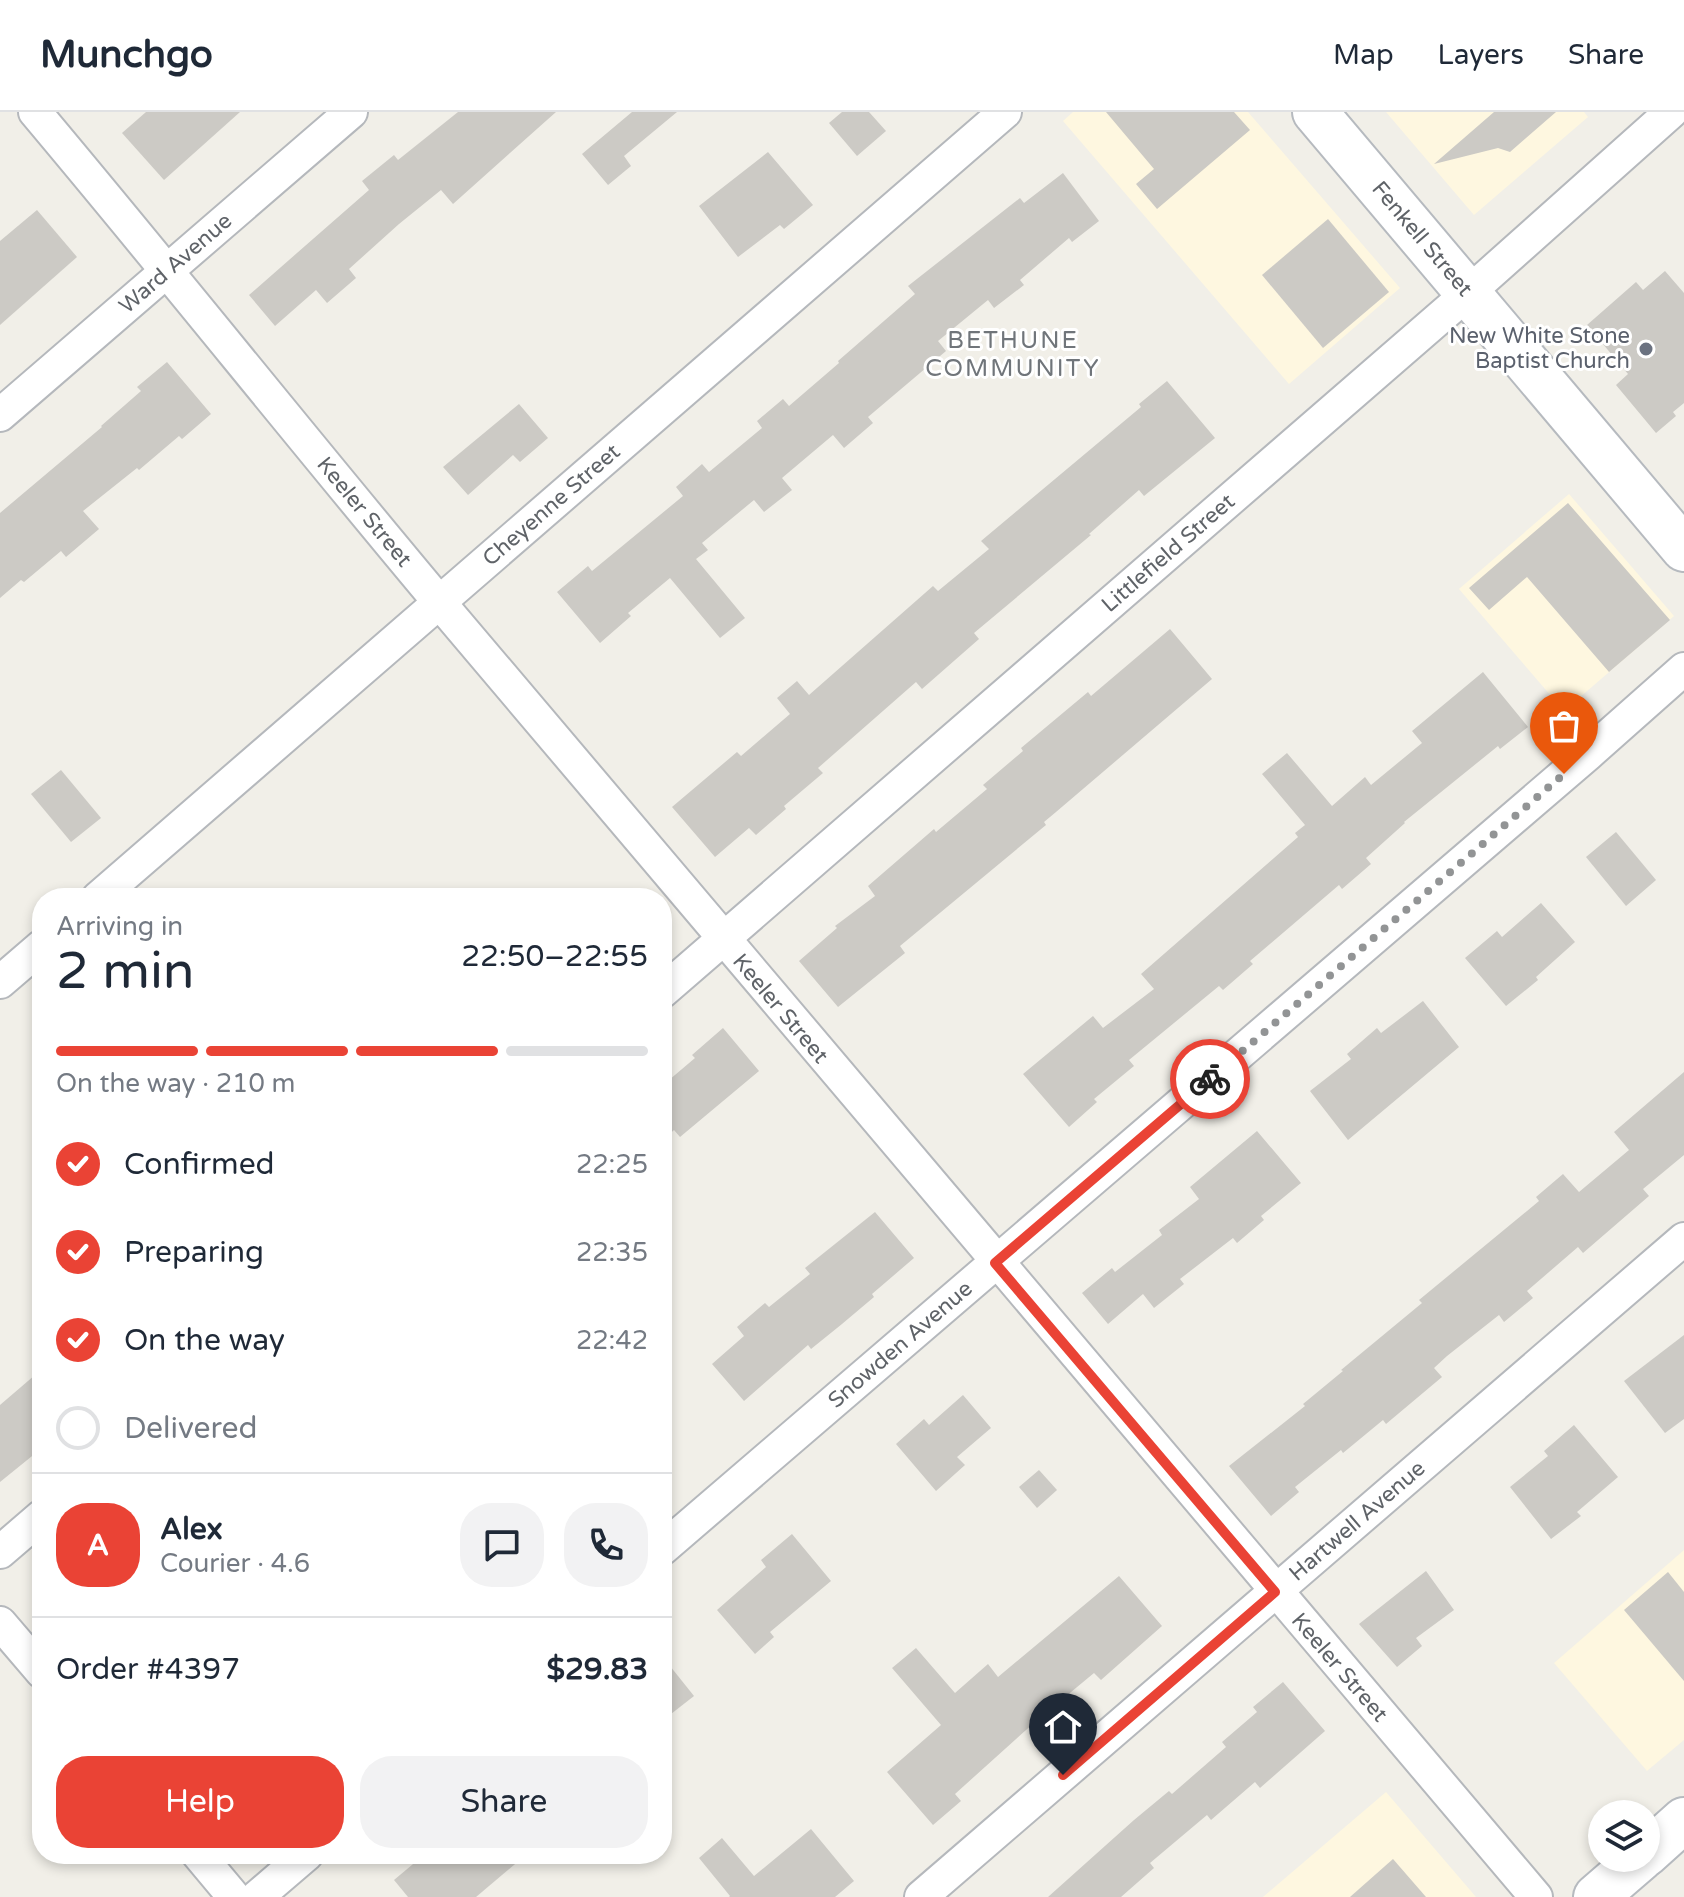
<!DOCTYPE html>
<meta charset="utf-8">
<style>
:root{--surface:#fff;--page:#f2f2f3;--text:#1f2937;--muted:#747a83;--line:#e0e1e3;--accent:#ea4335}
body{margin:0;font-family:"Varela Round",sans-serif;background:var(--page);color:var(--text);height:100vh;display:flex;flex-direction:column;font-size:30px;white-space:nowrap}
*{box-sizing:border-box;margin:0}
p{font-size:26px;color:var(--muted)}
.icon{flex:none;width:44px;height:44px;fill:none;stroke:currentColor;stroke-width:2;stroke-linecap:round;stroke-linejoin:round}
.map{position:relative;flex:1;overflow:hidden}
.side{position:absolute;left:32px;top:776px;width:640px;height:976px;display:flex;flex-direction:column;background:var(--surface);border-radius:32px;box-shadow:0 4px 12px #0003}
.side>*{flex:none}
.tools{position:absolute;left:1588px;top:1688px;display:grid;gap:16px}
.tools a{display:grid;place-items:center;width:72px;height:72px;border-radius:50%;background:var(--surface);box-shadow:0 4px 12px #0003;font-size:40px}
.pin{position:absolute;display:grid;place-items:center;width:68px;height:68px;color:#fff;margin:-82px -34px;border-radius:50% 50% 50% 0;rotate:-45deg;box-shadow:0 0 8px #0007}
.pin .icon{rotate:45deg}
.courier{position:absolute;display:grid;place-items:center;width:80px;height:80px;margin:-40px;border:6px solid #ea4335;border-radius:50%;background:#fff;color:#222;box-shadow:0 2px 10px #0007}
.headline em{font-style:normal;font-weight:600}
.headline div{display:flex;flex-direction:column-reverse}
.headline{display:flex;align-items:center;justify-content:space-between;height:136px;padding:0 24px}
h1{font-size:52px;font-weight:600;line-height:60px}
.bar{display:grid;grid-template-columns:repeat(4,1fr);gap:12px 8px;align-content:center;height:96px;padding:0 24px}
.bar i{height:10px;border-radius:6px;background:var(--line)}
.bar .on{background:var(--accent)}
.bar p{grid-column:span 4}
.line{display:flex;align-items:center;gap:20px;padding:0 24px;border-top:2px solid var(--line)}
.line div{flex:1}
.round{display:grid;place-items:center;flex:none;width:84px;height:84px;border-radius:32px;background:var(--page)}
ol{padding:0 24px;list-style:none}
li{display:flex;align-items:center;gap:24px;height:88px}
li p{margin-inline-start:auto}
li .icon{padding:8px;border-radius:50%;background:var(--accent);color:#fff;stroke-width:4}
li:last-child{color:var(--muted)}
li i{width:44px;height:44px;border:4px solid var(--line);border-radius:50%}
.primary-button{display:flex;gap:16px;margin-top:auto;padding:16px 24px}
.primary-button a{flex:1;height:92px;border-radius:32px;background:var(--accent);color:#fff;font-size:32px;font-weight:600;line-height:92px;text-align:center}
.primary-button a+a{background:var(--page);color:var(--text)}
header{display:flex;align-items:center;gap:48px;box-sizing:border-box;height:112px;padding:0 40px;background:var(--surface);border-bottom:2px solid var(--line)}
header strong{font-size:38px}
nav{display:flex;gap:44px;margin-inline-start:auto;font-size:28px}
.map>svg:first-child{display:block}
.commercial{fill:#fef7e0}
.building{fill:#cccac5}
.lines{fill:none;stroke-linecap:round;stroke-linejoin:round}
.street-casing{stroke:#b5b8bc;stroke-width:36}
.secondary-casing{stroke:#b6babf;stroke-width:48}
.street{stroke:#fff;stroke-width:32}
.secondary{stroke:#fff;stroke-width:44}
.done{stroke:#929495;stroke-width:8;stroke-dasharray:0 14.4}
.route{stroke:#ea4335;stroke-width:10}
.worship-dot{fill:#6b7280;stroke:#fff;stroke-width:3}
.labels{text-anchor:middle;dominant-baseline:central;stroke-width:6;stroke-linejoin:round;paint-order:stroke}
.street-label{font-size:22px;fill:#5f6368;stroke:#fff}
.worship-label{font-size:22px;fill:#5b616d;stroke:#fff;text-anchor:end}
.neighbourhood-label{font-size:24px;letter-spacing:2px;fill:#70757a;stroke:#fff}
</style>
<header>
<strong>Munchgo</strong>
<nav><a>Map</a><a>Layers</a><a>Share</a></nav>
</header>
<div class="map">
<svg width="1684" height="1785" viewBox="0 0 1684 1785">
<rect width="100%" height="100%" fill="#f1efe8"/>
<!-- commercial -->
<g class="commercial">
<path d="M1073,0H1248L1400,176L1289,272L1063,9Z"/>
<path d="M1386,0H1584L1588,5L1474,103Z"/>
<path d="M1569,382L1674,504L1564,599L1459,477Z"/>
<path d="M1684,1438V1628L1647,1659L1554,1551Z"/>
<path d="M1386,1680L1476,1785H1263Z"/>
</g>
<!-- building -->
<g class="building">
<path d="M146,0H240L164,68L122,21Z"/>
<path d="M458,0H556L453,92L441,78L399,112L349,157L356,166L327,191L316,178L275,214L249,183L369,78L362,69L394,43L398,48Z"/>
<path d="M632,0H677L624,44L631,54L608,73L582,42Z"/>
<path d="M842,0H869L886,19L857,44L829,11Z"/>
<path d="M1106,0H1234L1250,18L1157,97L1136,72L1154,57Z"/>
<path d="M1494,0H1556L1510,40L1498,36L1434,52Z"/>
<path d="M768,40L813,93L784,117L780,113L738,145L699,94Z"/>
<path d="M1063,61L1099,109L1072,130L1069,126L1020,168L1024,173L994,196L988,188L938,229L946,239L868,305L873,311L844,336L833,323L782,366L792,378L764,400L754,388L702,431L708,438L696,447L745,506L720,526L670,466L628,501L631,504L600,531L557,480L588,454L592,459L683,384L676,375L702,352L709,360L762,316L757,309L783,287L789,294L839,251L838,249L915,182L908,174L1020,86L1024,91Z"/>
<path d="M37,98L77,145L0,213V129Z"/>
<path d="M1328,107L1389,180L1323,236L1262,163Z"/>
<path d="M1665,159L1684,181V291L1673,300L1676,304L1656,321L1616,273L1628,262L1587,213L1636,170L1643,178Z"/>
<path d="M167,250L211,302L182,327L179,324L139,358L137,356L83,399L99,417L66,445L61,439L24,470L21,468L0,486V401L102,315L101,314L141,279L137,275Z"/>
<path d="M1167,269L1215,326L1144,384L1139,378L1089,422L1091,423L974,521L979,527L922,577L916,570L818,656L823,661L784,694L786,697L756,723L749,716L715,745L672,695L737,640L741,644L790,602L777,586L797,569L809,583L933,474L938,479L989,437L981,429L1141,295L1139,292Z"/>
<path d="M519,292L548,326L520,350L513,343L468,383L443,355Z"/>
<path d="M1568,391L1670,508L1609,560L1527,465L1489,498L1469,476Z"/>
<path d="M1170,517L1212,567L1056,700L1044,710L1046,713L900,834L905,841L838,895L799,849L837,816L835,814L875,784L868,774L934,717L936,720L987,677L983,673L1023,639L1021,636L1088,580L1091,584Z"/>
<path d="M1483,560L1528,615L1500,637L1498,634L1404,710L1405,711L1366,746L1371,752L1342,777L1339,773L1250,849L1253,852L1223,878L1219,874L1129,948L1134,954L1094,987L1097,990L1069,1015L1023,962L1093,904L1103,916L1154,877L1141,862L1298,725L1295,721L1305,713L1262,662L1287,641L1332,694L1365,665L1371,673L1422,631L1412,619Z"/>
<path d="M61,658L101,706L71,730L31,682Z"/>
<path d="M1616,720L1656,768L1626,794L1586,745Z"/>
<path d="M1541,791L1575,830L1536,865L1538,868L1506,894L1465,846L1497,819L1502,825Z"/>
<path d="M1423,889L1459,935L1348,1028L1310,979L1351,947L1347,942L1377,916L1381,921Z"/>
<path d="M723,916L759,959L680,1025L674,1018L662,1029V974L695,946L692,943Z"/>
<path d="M1684,960V1043L1643,1077L1649,1084L1583,1141L1578,1135L1527,1179L1533,1186L1504,1210L1499,1203L1447,1244L1434,1256L1442,1265L1386,1312L1383,1308L1343,1341L1341,1338L1295,1375L1299,1380L1271,1404L1229,1354L1305,1294L1303,1292L1343,1259L1341,1258L1422,1191L1419,1188L1539,1089L1536,1085L1563,1062L1579,1080L1629,1038L1614,1020Z"/>
<path d="M1257,1019L1301,1071L1261,1104L1264,1108L1237,1131L1233,1126L1180,1167L1184,1172L1154,1196L1143,1182L1108,1212L1082,1181L1112,1156L1115,1160L1162,1123L1159,1118L1199,1087L1190,1075Z"/>
<path d="M875,1100L914,1146L872,1182L874,1185L842,1212L811,1237L808,1233L744,1289L712,1252L744,1224L737,1215L765,1191L769,1195L810,1162L805,1156Z"/>
<path d="M1684,1223V1307L1665,1321L1624,1269Z"/>
<path d="M42,1257V1336L0,1370V1293Z"/>
<path d="M963,1283L991,1316L957,1345L965,1353L936,1379L896,1332L924,1307L929,1313Z"/>
<path d="M1574,1313L1618,1365L1577,1400L1581,1404L1551,1427L1510,1375L1548,1344L1544,1339Z"/>
<path d="M1039,1358L1057,1378L1037,1396L1019,1375Z"/>
<path d="M792,1422L831,1469L770,1520L774,1525L755,1542L717,1498L766,1455L761,1448Z"/>
<path d="M1426,1459L1454,1498L1416,1526L1422,1534L1397,1555L1359,1512Z"/>
<path d="M1668,1460L1684,1480V1569L1624,1498Z"/>
<path d="M1119,1464L1162,1514L1101,1568L1094,1561L1036,1609L955,1682L961,1689L933,1713L887,1660L941,1613L892,1556L916,1536L955,1581L988,1552L998,1565Z"/>
<path d="M662,1544L694,1584L662,1609Z"/>
<path d="M1283,1570L1325,1619L1260,1676L1255,1670L1211,1708L1207,1703L1150,1751L1154,1756L1121,1785H1048L1134,1708L1169,1679L1172,1682L1226,1635L1222,1630L1257,1600L1253,1595Z"/>
<path d="M811,1717L854,1769L835,1785H729L730,1784L699,1746L722,1726L754,1764Z"/>
<path d="M425,1742H527L476,1785H408L394,1768Z"/>
<path d="M1393,1747L1426,1785H1350Z"/>
</g>
<g class="lines">
<defs>
<g id="street">
<path id="s1" d="M35,0C173,164 307,333 445,497C806,929 1170,1358 1536,1785"/>
<path id="s2" d="M0,303L351,0"/>
<path id="s3" d="M98,786L1005,0"/>
<path d="M0,870L42,834"/>
<path id="s4" d="M662,880L1467,182L1671,0"/>
<path id="s5" d="M662,1437L1588,642L1684,557"/>
<path d="M0,1440L42,1404"/>
<path d="M0,1511L42,1560"/>
<path d="M198,1742L234,1785"/>
<path d="M257,1785L307,1742"/>
<path id="s6" d="M921,1785L1684,1127"/>
</g>
<g id="secondary">
<path id="s7" d="M1315,0L1684,437"/>
<path d="M1646,1742L1684,1708"/>
<path d="M1596,1785L1641,1746"/>
</g>
</defs>
<!-- street casing -->
<use href="#street" class="street-casing"/>
<!-- secondary casing -->
<use href="#secondary" class="secondary-casing"/>
<!-- street -->
<use href="#street" class="street"/>
<!-- secondary -->
<use href="#secondary" class="secondary"/>
</g>
<g class="lines">
<!-- done -->
<path class="done" d="M1210,967L1564,662"/>
<!-- route -->
<path class="route" d="M1063,1663L1275,1480L995,1151L1210,967"/>
</g>
<!-- markers -->
<circle class="worship-dot" cx="1646" cy="237" r="8"/>
<g class="labels">
<!-- street labels -->
<g class="street-label">
<text stroke="none"><textPath href="#s7" startOffset="166">Fenkell Street</textPath></text>
<text stroke="none"><textPath href="#s2" startOffset="232">Ward Avenue</textPath></text>
<text stroke="none"><textPath href="#s3" startOffset="600">Cheyenne Street</textPath></text>
<text stroke="none"><textPath href="#s1" startOffset="518">Keeler Street</textPath></text>
<text stroke="none"><textPath href="#s4" startOffset="670">Littlefield Street</textPath></text>
<text stroke="none"><textPath href="#s1" startOffset="1166">Keeler Street</textPath></text>
<text stroke="none"><textPath href="#s5" startOffset="314">Snowden Avenue</textPath></text>
<text stroke="none"><textPath href="#s6" startOffset="576">Hartwell Avenue</textPath></text>
<text stroke="none"><textPath href="#s1" startOffset="2030">Keeler Street</textPath></text>
</g>
<!-- worship labels -->
<g class="worship-label">
<text x="1630" y="224">New White Stone<tspan x="1630" dy="25">Baptist Church</tspan></text>
</g>
<!-- neighbourhood labels -->
<g class="neighbourhood-label">
<text x="1013" y="228">BETHUNE<tspan x="1013" dy="28">COMMUNITY</tspan></text>
</g>
</g>
</svg>
<div class="tools">
<a><svg class="icon" aria-label="layers" viewBox="0 0 24 24"><path d="M12 4l9 5-9 5-9-5zM3 14l9 5 9-5"/></svg></a>
</div>
<div class="pin" style="left:1564px;top:662px;background:#ea580c"><svg class="icon" aria-label="bag" viewBox="0 0 24 24"><path d="M5 8h14l-1 12H6zM9 8a3 3 0 0 1 6 0"/></svg></div>
<div class="pin" style="left:1063px;top:1663px;background:#1f2937"><svg class="icon" aria-label="home" viewBox="0 0 24 24"><path d="M3 11l9-7 9 7M6 9v11h12V9"/></svg></div>
<div class="courier" style="left:1210px;top:967px"><svg class="icon" aria-label="bike" viewBox="0 0 24 24"><circle cx="6" cy="16" r="4"/><circle cx="18" cy="16" r="4"/><path d="M6 16l4-8h5l3 8M10 8l3 8H6M13 5h3"/></svg></div>
<section class="side">
<div class="headline"><div><h1>2 min</h1><p>Arriving in</p></div><em>22:50–22:55</em></div>
<div class="bar"><i class="on"></i><i class="on"></i><i class="on"></i><i></i><p>On the way · 210 m</p></div>
<ol>
<li><svg class="icon" aria-label="check" viewBox="0 0 24 24"><path d="M5 12l5 5 9-10"/></svg>Confirmed<p>22:25</p></li>
<li><svg class="icon" aria-label="check" viewBox="0 0 24 24"><path d="M5 12l5 5 9-10"/></svg>Preparing<p>22:35</p></li>
<li><svg class="icon" aria-label="check" viewBox="0 0 24 24"><path d="M5 12l5 5 9-10"/></svg>On the way<p>22:42</p></li>
<li><i></i>Delivered</li>
</ol>
<div class="line" style="height:144px"><b class="round" style="background:var(--accent);color:#fff">A</b><div><b>Alex</b><p>Courier · 4.6</p></div><a class="round"><svg class="icon" aria-label="chat" viewBox="0 0 24 24"><path d="M4 5h16v11H9l-5 4z"/></svg></a><a class="round"><svg class="icon" aria-label="phone" viewBox="0 0 24 24"><path d="M5 4h4l2 5-3 2q2 4 5 5l2-3 5 2v4C11 20 4 13 5 4z"/></svg></a></div>
<div class="line" style="height:104px"><div>Order #4397</div><b>$29.83</b></div>
<div class="primary-button"><a>Help</a><a>Share</a></div>
</section>
</div>
